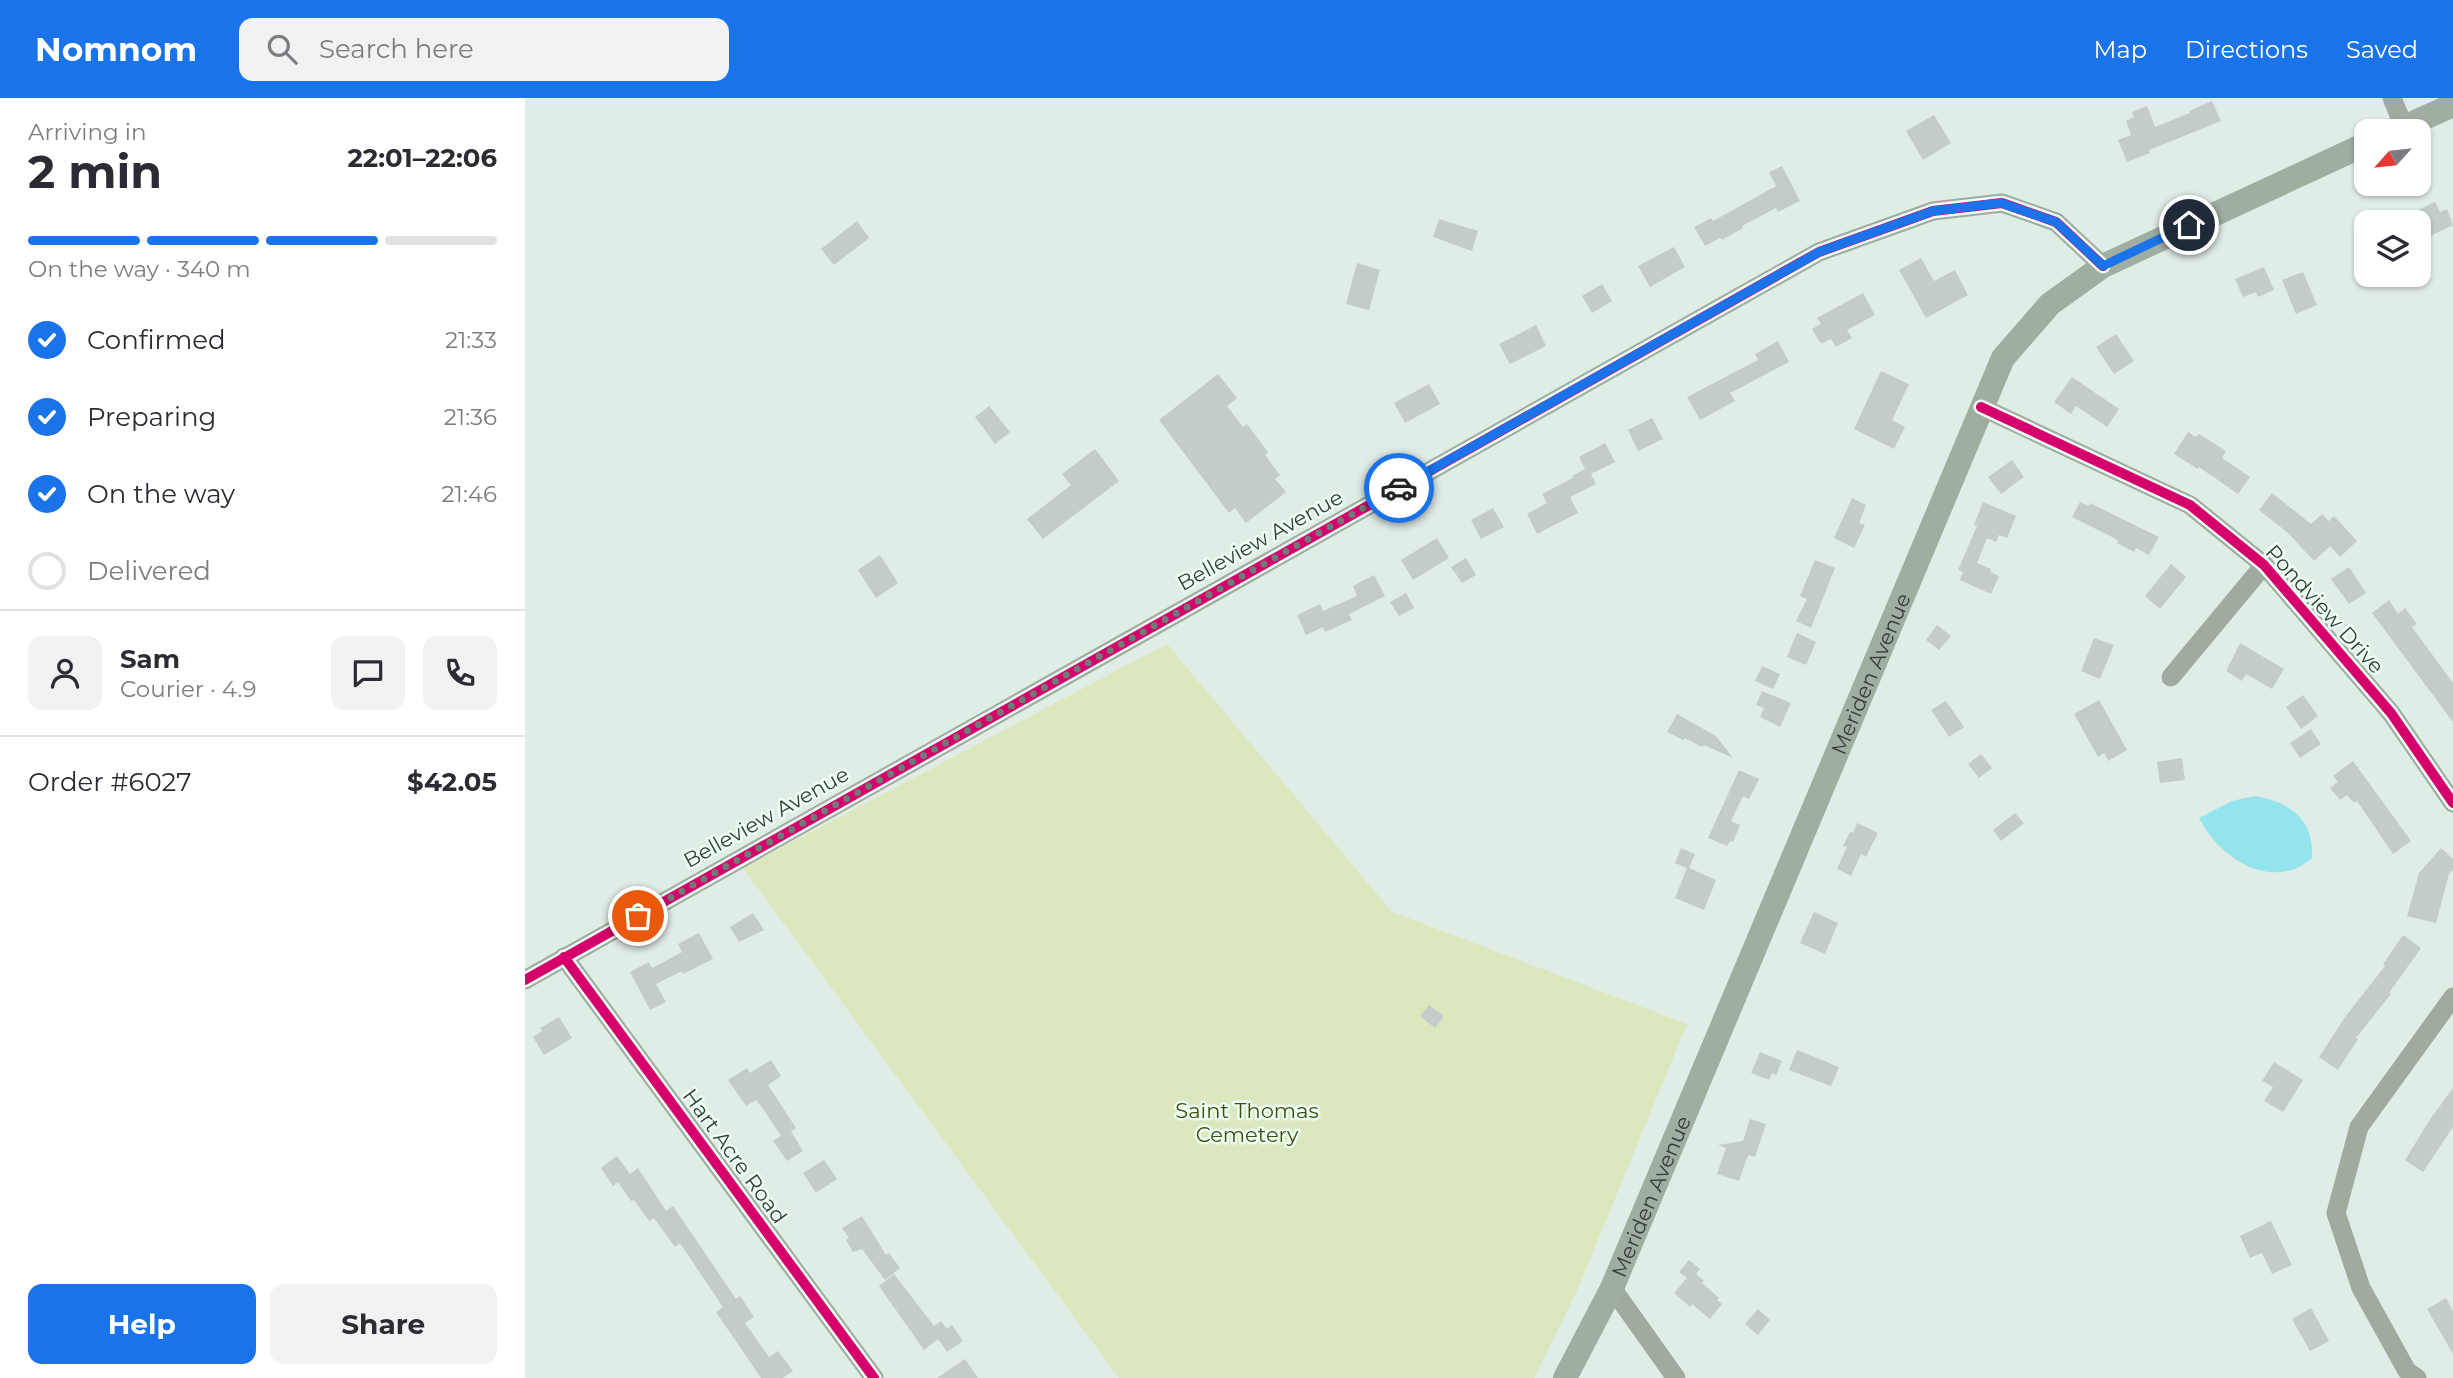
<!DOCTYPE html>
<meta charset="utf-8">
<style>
:root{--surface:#fff;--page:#f2f2f3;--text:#2b2b33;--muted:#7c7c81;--line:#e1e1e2;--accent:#1a73e8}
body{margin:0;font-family:Montserrat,sans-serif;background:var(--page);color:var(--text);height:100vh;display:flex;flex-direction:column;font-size:26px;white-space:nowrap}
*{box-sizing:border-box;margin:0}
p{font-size:23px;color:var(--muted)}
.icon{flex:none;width:38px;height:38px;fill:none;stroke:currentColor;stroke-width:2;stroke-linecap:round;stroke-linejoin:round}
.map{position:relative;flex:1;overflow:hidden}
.sheet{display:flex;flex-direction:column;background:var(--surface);width:525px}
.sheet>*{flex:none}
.needle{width:46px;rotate:243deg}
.buttons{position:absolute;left:1829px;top:21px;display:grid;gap:14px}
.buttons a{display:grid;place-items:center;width:77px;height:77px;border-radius:14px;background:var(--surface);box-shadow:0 2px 5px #0004;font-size:35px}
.pin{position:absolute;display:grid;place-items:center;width:60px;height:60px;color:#fff;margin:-30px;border:4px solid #fff;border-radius:50%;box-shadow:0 2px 7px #0007}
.courier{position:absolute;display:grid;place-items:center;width:70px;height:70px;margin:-35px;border:5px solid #1a73e8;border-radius:50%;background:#fff;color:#222;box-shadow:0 2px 9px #0007}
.headline em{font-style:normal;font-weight:700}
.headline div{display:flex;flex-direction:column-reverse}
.headline{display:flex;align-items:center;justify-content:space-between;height:119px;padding:0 28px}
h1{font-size:46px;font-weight:700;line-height:52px}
.bar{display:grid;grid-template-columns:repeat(4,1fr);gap:10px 7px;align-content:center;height:84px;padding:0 28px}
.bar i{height:9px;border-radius:5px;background:var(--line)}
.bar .active{background:var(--accent)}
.bar p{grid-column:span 4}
.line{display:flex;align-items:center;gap:18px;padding:0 28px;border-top:2px solid var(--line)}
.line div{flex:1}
.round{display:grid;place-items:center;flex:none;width:74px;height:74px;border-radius:14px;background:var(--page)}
ol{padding:0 28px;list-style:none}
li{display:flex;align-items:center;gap:21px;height:77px}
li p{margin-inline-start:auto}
li .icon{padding:7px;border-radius:50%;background:var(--accent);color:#fff;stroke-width:4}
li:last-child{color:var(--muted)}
li i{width:38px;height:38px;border:4px solid var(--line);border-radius:50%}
.action{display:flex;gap:14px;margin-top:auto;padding:14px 28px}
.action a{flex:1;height:80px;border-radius:14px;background:var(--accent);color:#fff;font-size:28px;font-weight:700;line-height:80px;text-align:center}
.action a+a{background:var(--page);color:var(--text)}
header{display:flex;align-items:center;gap:42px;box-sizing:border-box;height:98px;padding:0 35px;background:var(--accent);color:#fff}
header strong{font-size:33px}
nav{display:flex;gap:38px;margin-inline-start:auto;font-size:24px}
.search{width:490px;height:63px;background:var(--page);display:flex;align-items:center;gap:18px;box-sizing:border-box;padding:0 24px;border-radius:14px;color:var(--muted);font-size:26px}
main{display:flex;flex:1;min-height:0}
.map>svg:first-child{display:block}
.green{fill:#dbe8bd}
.water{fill:#94e4ed}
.building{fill:#c2cdc9}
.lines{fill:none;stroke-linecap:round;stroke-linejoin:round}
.minor{stroke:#9fab9f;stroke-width:19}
.major{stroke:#a0ada1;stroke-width:24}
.cycleway-casing{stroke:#ebfef4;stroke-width:15}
.cycleway{stroke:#d6006c;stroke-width:10}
.done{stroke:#707b76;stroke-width:7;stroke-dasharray:0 12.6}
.route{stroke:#1a73e8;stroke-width:9}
.labels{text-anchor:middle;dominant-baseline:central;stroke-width:5;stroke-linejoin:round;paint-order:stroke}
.street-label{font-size:21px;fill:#343e39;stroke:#ebfef4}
.park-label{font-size:21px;fill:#454c12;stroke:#ebfef4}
</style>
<header>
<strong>Nomnom</strong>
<div class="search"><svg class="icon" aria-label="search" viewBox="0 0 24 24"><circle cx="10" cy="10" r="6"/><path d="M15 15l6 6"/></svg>Search here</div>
<nav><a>Map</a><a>Directions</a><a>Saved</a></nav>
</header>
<main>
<section class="sheet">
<div class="headline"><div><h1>2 min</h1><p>Arriving in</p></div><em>22:01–22:06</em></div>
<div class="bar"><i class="active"></i><i class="active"></i><i class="active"></i><i></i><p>On the way · 340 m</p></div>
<ol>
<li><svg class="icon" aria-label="check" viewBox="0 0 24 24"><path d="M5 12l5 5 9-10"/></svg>Confirmed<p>21:33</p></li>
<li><svg class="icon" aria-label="check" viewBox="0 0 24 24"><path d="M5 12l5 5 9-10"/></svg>Preparing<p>21:36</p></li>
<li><svg class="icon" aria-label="check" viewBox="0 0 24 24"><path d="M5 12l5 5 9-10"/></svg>On the way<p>21:46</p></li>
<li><i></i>Delivered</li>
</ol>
<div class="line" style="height:126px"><a class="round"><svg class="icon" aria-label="person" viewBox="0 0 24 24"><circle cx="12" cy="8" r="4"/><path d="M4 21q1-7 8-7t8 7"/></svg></a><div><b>Sam</b><p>Courier · 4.9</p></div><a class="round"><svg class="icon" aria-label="chat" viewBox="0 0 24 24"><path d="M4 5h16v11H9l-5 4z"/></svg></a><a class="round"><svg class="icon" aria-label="phone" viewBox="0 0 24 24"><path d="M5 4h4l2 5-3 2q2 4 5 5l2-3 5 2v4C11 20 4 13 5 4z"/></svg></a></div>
<div class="line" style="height:91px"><div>Order #6027</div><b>$42.05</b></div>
<div class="action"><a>Help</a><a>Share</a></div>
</section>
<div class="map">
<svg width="1928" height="1280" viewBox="0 0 1928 1280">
<rect width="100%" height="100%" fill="#e0ece6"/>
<!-- green -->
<path class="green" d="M642,546L867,814L1162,926L1051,1195L1009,1280H594L218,770Z"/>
<!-- water -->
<path class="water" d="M1730,698C1765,704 1789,721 1787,760C1747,795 1694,760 1674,720L1707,703Z"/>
<!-- building -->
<g class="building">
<path d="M1687,3L1696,23L1624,52L1625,55L1602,64L1593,42L1606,37L1601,23L1609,19L1607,14L1622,8L1630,29L1665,15L1664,13Z"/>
<path d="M1409,17L1426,45L1398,62L1381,33Z"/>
<path d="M1257,68L1275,103L1253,114L1251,110L1217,128L1218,130L1197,142L1195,140L1180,148L1169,129L1186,120L1188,123L1251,88L1244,74Z"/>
<path d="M1910,104L1915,114L1922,111L1928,127L1901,140L1900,137L1894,140V124H1867Z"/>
<path d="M914,121L953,133L947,153L908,139Z"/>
<path d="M332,123L344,140L309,167L296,151Z"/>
<path d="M1149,149L1160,169L1125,189L1113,168Z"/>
<path d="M1396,160L1409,183L1430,172L1443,197L1401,220L1374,172Z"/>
<path d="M832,165L855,172L844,212L821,206Z"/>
<path d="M1739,169L1749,192L1733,199L1731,194L1718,199L1710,181Z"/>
<path d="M1778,174L1792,207L1771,216L1757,182Z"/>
<path d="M1077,186L1087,203L1067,215L1057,198Z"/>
<path d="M1338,195L1350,217L1322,232L1327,240L1311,249L1306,241L1296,246L1287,231L1296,226L1292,220Z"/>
<path d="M1011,227L1021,248L985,266L974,246Z"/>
<path d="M1591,236L1609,263L1589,276L1571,249Z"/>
<path d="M1253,243L1264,264L1205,295L1210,303L1175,322L1162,299L1233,262L1230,256Z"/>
<path d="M1356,273L1384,286L1367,322L1380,329L1369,351L1329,331Z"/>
<path d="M693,276L712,300L702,308L718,329L722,326L743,354L740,357L755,377L750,381L761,394L721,425L710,410L704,415L634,322Z"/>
<path d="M1547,279L1594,311L1582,329L1551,308L1546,316L1529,304Z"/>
<path d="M904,286L915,306L880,325L869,305Z"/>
<path d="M464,308L485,334L470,346L450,319Z"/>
<path d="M1127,320L1138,341L1113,353L1103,332Z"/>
<path d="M1663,334L1671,339L1674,336L1701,353L1697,360L1725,379L1713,396L1674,369L1673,371L1649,356Z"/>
<path d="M1080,345L1090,364L1066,376L1071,386L1045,399L1053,415L1012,436L1002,416L1022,405L1017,396L1048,380L1047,378L1060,371L1054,359Z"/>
<path d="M570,351L594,383L518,441L502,421L546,387L537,376Z"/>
<path d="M1487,362L1499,379L1476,396L1463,379Z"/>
<path d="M1747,395L1786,426L1797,416L1804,423L1809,418L1832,443L1815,459L1805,448L1789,463L1763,435L1734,412Z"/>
<path d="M1327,400L1341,407L1334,425L1340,427L1329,450L1309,440Z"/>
<path d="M1458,404L1491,418L1482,440L1474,437L1471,444L1462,440L1452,465L1466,471L1465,474L1474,478L1466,496L1435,482L1438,474L1433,472L1452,428L1449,427Z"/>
<path d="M1555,404L1564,408L1565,405L1634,439L1624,457L1611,450L1609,454L1592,445L1593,442L1547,419Z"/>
<path d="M968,410L979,429L956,441L946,422Z"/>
<path d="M912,440L924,460L888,482L876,462Z"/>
<path d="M355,457L373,485L351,500L333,472Z"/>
<path d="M941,460L951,477L937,485L926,469Z"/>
<path d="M1290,462L1310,470L1286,530L1271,523L1282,501L1275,498Z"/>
<path d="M1646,466L1661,479L1635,511L1620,498Z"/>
<path d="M1824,469L1841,495L1824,506L1806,481Z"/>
<path d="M849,477L860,498L824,516L827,522L800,534L798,529L781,537L772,517L795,506L798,513L832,498L828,488Z"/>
<path d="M881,495L889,510L874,518L865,504Z"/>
<path d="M1864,502L1873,516L1880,510L1892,526L1887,529L1928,585V624L1847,515Z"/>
<path d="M1412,527L1426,538L1414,552L1401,542Z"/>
<path d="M1272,535L1291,544L1281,567L1262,559Z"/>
<path d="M1569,540L1589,547L1575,581L1556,573Z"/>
<path d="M1715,545L1759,571L1747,591L1721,576L1717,583L1701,573Z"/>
<path d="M1237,568L1255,576L1248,591L1230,583Z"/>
<path d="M1237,593L1266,605L1255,629L1235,619L1239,610L1231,607Z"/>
<path d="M1778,597L1793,618L1776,631L1761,609Z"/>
<path d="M1574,602L1602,652L1583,663L1579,655L1573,659L1549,616Z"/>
<path d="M1421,603L1439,629L1424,639L1406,612Z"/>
<path d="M1152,616L1191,638L1208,660L1179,647L1177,649L1160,640L1158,642L1142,634Z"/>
<path d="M1786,631L1796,646L1775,660L1765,645Z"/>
<path d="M1456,656L1467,670L1454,680L1443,666Z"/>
<path d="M1657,660L1660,682L1635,685L1632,664Z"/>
<path d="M1828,663L1886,743L1868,756L1832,703L1829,705L1822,697L1815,702L1805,690L1813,684L1808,678Z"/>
<path d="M1214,672L1234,681L1224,701L1218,698L1206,723L1215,727L1208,744L1205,743L1202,748L1183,740Z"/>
<path d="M1490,715L1499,725L1476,743L1468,732Z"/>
<path d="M1332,725L1353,735L1341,759L1336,756L1326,778L1312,771L1322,749L1318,748L1325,734L1328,735Z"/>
<path d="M1156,750L1170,756L1164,770L1191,782L1179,812L1150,800L1162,770L1150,765Z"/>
<path d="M1916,750L1928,761V772L1924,776L1911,825L1882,818L1894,775Z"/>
<path d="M1289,814L1313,825L1300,856L1275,845Z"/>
<path d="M228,815L239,832L214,844L205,829Z"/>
<path d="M174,835L188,861L158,876L157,873L131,886L141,904L125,912L105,874L124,864L127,870L157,854L153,846Z"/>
<path d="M1878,837L1896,850L1864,895L1866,896L1831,940L1833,941L1813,972L1794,959L1820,919L1860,868L1858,866Z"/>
<path d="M904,907L919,918L910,930L895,918Z"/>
<path d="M34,919L47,940L19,957L8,939L17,933L15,930Z"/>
<path d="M1272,952L1314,969L1306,988L1264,972Z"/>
<path d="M1235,954L1257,963L1251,977L1247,975L1244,982L1226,975Z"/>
<path d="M246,962L256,978L243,987L271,1030L266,1033L278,1053L262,1063L248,1043L256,1038L239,1012L231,1002L221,1008L203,982L222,970L225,975Z"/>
<path d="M1749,964L1778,982L1758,1014L1739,1003L1748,989L1737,983Z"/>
<path d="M1928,990V1029L1898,1074L1880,1062L1906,1020Z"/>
<path d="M1225,1021L1241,1026L1230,1059L1223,1057L1214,1083L1192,1076L1201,1050L1193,1047L1218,1043Z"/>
<path d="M92,1058L105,1076L113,1070L141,1113L148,1108L211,1201L215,1198L229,1219L220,1225L244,1259L253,1253L268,1273L258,1280H236L191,1214L198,1209L155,1145L150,1149L129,1120L124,1123L109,1102L106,1103L93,1084L88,1088L76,1070Z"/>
<path d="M299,1062L312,1081L291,1095L278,1075Z"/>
<path d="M337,1118L361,1157L364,1155L375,1170L360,1182L337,1151L328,1154L321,1142L324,1140L317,1130Z"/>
<path d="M1746,1123L1767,1167L1747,1176L1737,1155L1725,1160L1715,1138Z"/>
<path d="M1164,1162L1175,1171L1171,1176L1179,1183L1177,1185L1194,1200L1192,1202L1197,1206L1185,1221L1167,1206L1165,1209L1149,1195L1162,1180L1154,1174Z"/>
<path d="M369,1176L409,1228L416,1223L422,1231L427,1227L438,1243L422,1254L413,1241L399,1252L354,1188Z"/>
<path d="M1921,1200L1928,1213V1256L1902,1211Z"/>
<path d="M1786,1210L1804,1243L1785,1253L1767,1221Z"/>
<path d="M1233,1211L1245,1222L1233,1237L1220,1226Z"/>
<path d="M440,1261L453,1280H412Z"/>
</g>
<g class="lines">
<!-- minor -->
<g class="minor">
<path d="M1867,0L1879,29"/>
<path d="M1456,309L1665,407L1739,467L1866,615L1928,705"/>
<path d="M1646,579L1739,467"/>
<path d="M39,859L349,1280"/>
<path d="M0,882L1294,154L1408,113L1477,105L1531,124L1578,168"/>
<path d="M1087,1190L1151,1280"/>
<path d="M1892,1280L1882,1273L1836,1190L1811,1115L1834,1029L1928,899"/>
</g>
<!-- major -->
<g class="major">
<path d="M1870,33L1928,7"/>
<path id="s1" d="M1040,1280L1087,1190L1478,260L1525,206L1578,168L1841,46"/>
</g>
<defs>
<g id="cycleway">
<path d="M1456,309L1665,407L1739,467L1866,615L1928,705"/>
<path d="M39,859L349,1280"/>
<path d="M0,882L1294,154L1408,113L1477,105L1531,124L1578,168"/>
</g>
</defs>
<!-- cycleway casing -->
<use href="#cycleway" class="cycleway-casing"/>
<!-- cycleway -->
<use href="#cycleway" class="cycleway"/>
</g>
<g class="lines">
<!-- done -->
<path class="done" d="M113,818L874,390"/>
<!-- route -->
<path class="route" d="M874,390L1294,154L1408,113L1476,105L1531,124L1578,168L1664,127"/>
</g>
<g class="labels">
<!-- street labels -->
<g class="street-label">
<text transform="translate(735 442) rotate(-29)">Belleview Avenue</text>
<text transform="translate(1800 511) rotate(48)">Pondview Drive</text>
<text stroke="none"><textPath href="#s1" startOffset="768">Meriden Avenue</textPath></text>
<text transform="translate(241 719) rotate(-29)">Belleview Avenue</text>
<text transform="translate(210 1058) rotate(54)">Hart Acre Road</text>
<text stroke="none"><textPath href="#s1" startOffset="201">Meriden Avenue</textPath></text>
</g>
<!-- park labels -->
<g class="park-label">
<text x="722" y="1012">Saint Thomas<tspan x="722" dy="24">Cemetery</tspan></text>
</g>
</g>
</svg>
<div class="buttons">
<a><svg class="needle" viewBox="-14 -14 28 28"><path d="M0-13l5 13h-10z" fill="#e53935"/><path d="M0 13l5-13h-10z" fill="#7c7c81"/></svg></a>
<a><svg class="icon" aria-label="layers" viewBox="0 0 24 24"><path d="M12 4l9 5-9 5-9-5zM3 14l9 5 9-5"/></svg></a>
</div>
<div class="pin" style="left:113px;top:818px;background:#ea580c"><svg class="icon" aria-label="bag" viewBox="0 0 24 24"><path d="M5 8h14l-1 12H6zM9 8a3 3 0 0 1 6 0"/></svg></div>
<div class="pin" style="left:1664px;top:127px;background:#1f2937"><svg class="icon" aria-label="home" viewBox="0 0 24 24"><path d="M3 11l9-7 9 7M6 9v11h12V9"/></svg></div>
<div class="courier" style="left:874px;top:390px"><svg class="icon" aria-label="car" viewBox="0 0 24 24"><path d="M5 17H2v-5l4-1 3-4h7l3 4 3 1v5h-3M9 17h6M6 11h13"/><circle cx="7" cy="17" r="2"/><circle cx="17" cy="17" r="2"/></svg></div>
</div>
</main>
